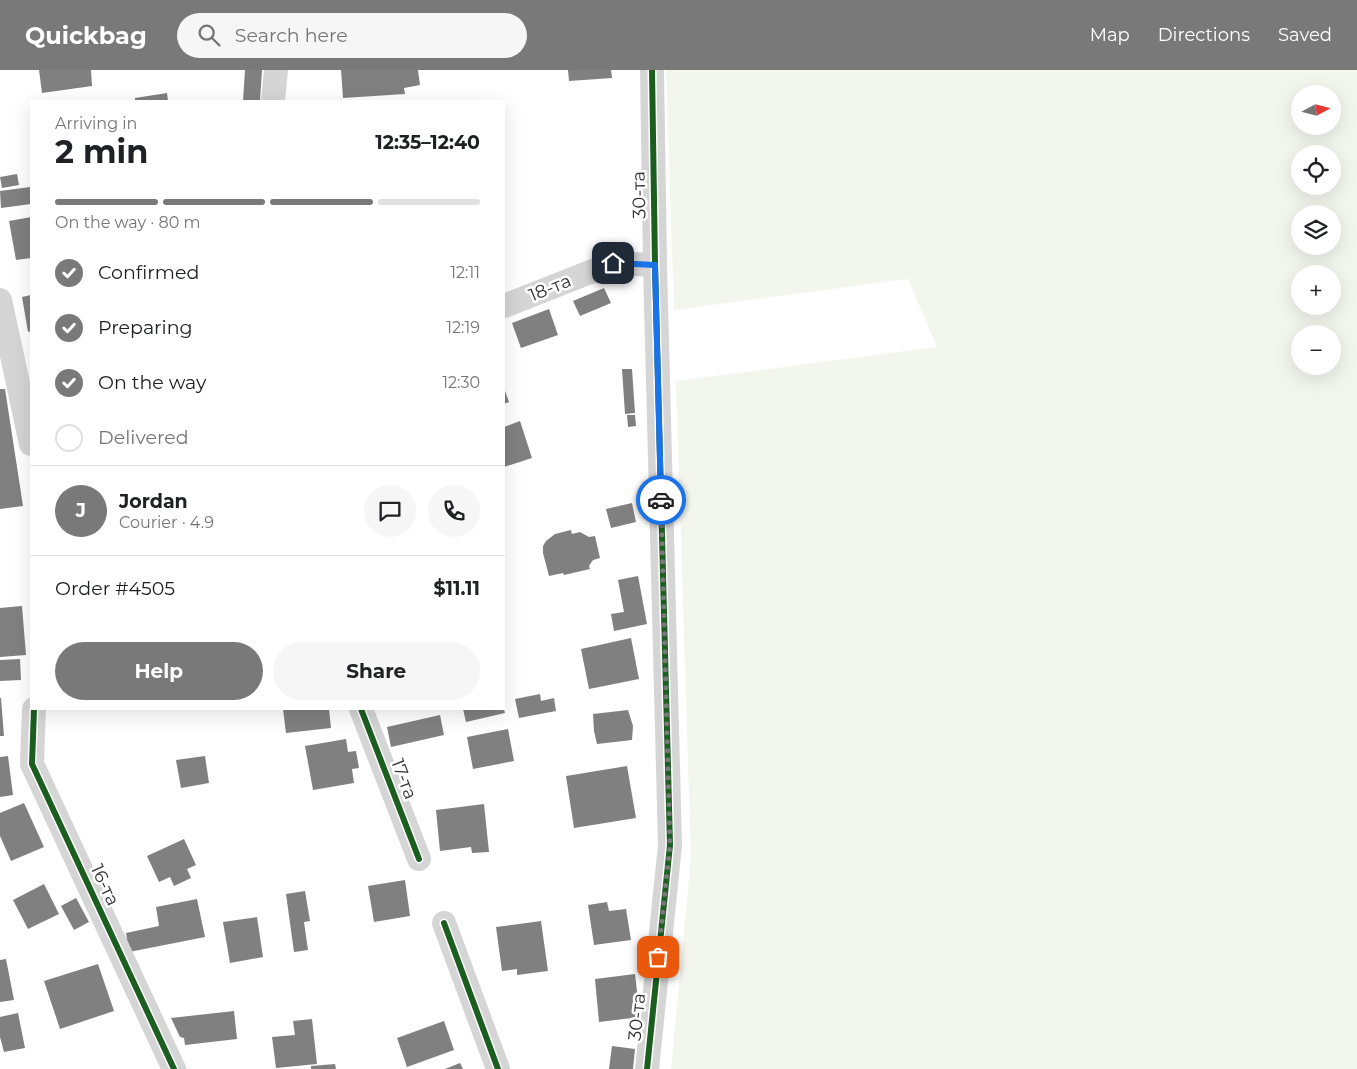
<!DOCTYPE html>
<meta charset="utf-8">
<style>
:root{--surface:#fff;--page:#f6f6f6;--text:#202124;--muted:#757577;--line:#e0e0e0;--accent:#797979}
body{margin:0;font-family:Montserrat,sans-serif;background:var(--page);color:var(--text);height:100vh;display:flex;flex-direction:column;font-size:19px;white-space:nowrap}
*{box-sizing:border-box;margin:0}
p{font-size:16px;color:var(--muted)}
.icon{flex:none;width:28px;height:28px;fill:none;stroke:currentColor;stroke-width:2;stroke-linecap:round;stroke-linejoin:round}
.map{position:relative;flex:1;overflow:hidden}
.panel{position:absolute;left:30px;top:30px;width:475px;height:610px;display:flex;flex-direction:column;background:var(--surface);border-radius:0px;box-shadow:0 5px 20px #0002}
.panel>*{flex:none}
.needle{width:32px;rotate:83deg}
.controls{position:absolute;left:1291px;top:15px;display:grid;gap:10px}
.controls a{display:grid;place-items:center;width:50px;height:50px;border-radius:50%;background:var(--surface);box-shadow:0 5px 20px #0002;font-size:25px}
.pin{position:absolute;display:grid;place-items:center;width:42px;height:42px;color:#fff;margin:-21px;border-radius:10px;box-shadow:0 2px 8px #0006}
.courier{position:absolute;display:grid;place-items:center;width:50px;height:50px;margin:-25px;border:4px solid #1a73e8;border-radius:50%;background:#fff;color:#222;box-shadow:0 1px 6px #0007}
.overview em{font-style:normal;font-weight:700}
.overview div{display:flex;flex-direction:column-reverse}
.overview{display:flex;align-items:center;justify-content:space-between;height:85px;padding:0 25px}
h1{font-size:32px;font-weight:700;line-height:38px}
.bar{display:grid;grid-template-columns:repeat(4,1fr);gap:8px 5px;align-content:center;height:60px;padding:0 25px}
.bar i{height:6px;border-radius:4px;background:var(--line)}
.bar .on{background:var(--accent)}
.bar p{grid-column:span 4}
.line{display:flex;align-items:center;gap:12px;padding:0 25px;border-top:1px solid var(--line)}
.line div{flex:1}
.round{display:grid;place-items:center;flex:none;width:52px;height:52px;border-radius:26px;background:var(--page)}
ol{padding:0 25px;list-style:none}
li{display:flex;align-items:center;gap:15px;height:55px}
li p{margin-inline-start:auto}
li .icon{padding:5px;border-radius:50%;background:var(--accent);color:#fff;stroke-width:4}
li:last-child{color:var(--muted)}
li i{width:28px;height:28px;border:2px solid var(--line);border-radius:50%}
.action{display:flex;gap:10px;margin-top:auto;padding:10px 25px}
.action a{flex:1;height:58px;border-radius:30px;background:var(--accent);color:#fff;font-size:20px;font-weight:700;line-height:58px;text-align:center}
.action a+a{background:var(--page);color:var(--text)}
header{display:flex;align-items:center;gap:30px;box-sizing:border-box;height:70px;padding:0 25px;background:var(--accent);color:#fff}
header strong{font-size:24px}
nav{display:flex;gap:28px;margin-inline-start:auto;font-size:18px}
.search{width:350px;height:45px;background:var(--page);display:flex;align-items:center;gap:12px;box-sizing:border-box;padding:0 18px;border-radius:28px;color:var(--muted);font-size:19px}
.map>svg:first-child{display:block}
.green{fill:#f3f6ed;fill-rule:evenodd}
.building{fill:#808080}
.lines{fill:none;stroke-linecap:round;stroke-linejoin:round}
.street{stroke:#d5d5d5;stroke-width:24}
.cycleway-casing{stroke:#fff;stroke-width:9}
.cycleway{stroke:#1b5e20;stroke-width:6}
.done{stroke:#797979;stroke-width:5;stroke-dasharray:0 9}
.route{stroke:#1a73e8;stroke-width:6}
.labels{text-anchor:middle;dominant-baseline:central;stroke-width:5;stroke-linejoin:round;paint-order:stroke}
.street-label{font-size:18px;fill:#313131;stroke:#fff}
</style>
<header>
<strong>Quickbag</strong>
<div class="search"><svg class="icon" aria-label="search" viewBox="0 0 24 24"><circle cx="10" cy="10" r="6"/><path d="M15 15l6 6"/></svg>Search here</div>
<nav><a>Map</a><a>Directions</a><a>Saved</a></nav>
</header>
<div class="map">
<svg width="1357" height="999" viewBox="0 0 1357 999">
<rect width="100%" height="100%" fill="#fff"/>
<!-- green -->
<path class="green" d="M666,0H1357V999H671L691,788L676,311L937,277L908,209L674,240ZM1300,24H1332V56H1300ZM1300,84H1332V116H1300ZM1300,144H1332V176H1300ZM1300,204H1332V236H1300ZM1300,264H1332V296H1300Z"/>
<!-- building -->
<g class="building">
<path d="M39,0H91L92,16L42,23Z"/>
<path d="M245,0H262L260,31H243Z"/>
<path d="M341,0H418L420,15L404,18L405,24L343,28Z"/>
<path d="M568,0H611L612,8L569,11Z"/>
<path d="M167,23L168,31H135V28Z"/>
<path d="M17,104L19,115L2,118L0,107Z"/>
<path d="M30,117L31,134L1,138L0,121Z"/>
<path d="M31,147V188L16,190L9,151Z"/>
<path d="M604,218L611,233L580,246L573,231Z"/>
<path d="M31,225V261L28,262L22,227Z"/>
<path d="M549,239L558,265L521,278L512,253Z"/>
<path d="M622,299H632L635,343L625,344Z"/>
<path d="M504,318L509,332L504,334Z"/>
<path d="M0,319H5L23,436L0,439Z"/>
<path d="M627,345H635L636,356L628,357Z"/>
<path d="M520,351L532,388L504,397V357Z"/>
<path d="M632,433L636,452L611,458L606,439Z"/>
<path d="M571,460L572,464L580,462L589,467L595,466L600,488L593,490L589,496L590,499L564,505L563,503L549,506L543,483V476L546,471L555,464Z"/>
<path d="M638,506L647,554L614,561L611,544L624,542L618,510Z"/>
<path d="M22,536L26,585L0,587V538Z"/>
<path d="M631,568L639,609L589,619L581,579Z"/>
<path d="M20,589L21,610L0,611V590Z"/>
<path d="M540,624L541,631L554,628L556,641L519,648L515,629Z"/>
<path d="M0,628H1L4,666H0Z"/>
<path d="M283,639H329L331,658L286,663Z"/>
<path d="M463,639H504L505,643L466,652Z"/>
<path d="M628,640L633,656L632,670L597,674L594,661L593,644Z"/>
<path d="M440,645L444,665L391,677L387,657Z"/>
<path d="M508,659L514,691L473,699L467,667Z"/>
<path d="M346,669L348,682L356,681L359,698L352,699L354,713L313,720L305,676Z"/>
<path d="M8,686L13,725L0,727V687Z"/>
<path d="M205,686L209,713L181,718L176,690Z"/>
<path d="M627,696L636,748L574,758L566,706Z"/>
<path d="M24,733L44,777L11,791L0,766V743Z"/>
<path d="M484,734L489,782L472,783L471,777L440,781L436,740Z"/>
<path d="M184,769L196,795L187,799L191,808L174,816L170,807L159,812L147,786Z"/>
<path d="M405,810L410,846L374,852L368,816Z"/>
<path d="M44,814L59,844L28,859L13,830Z"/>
<path d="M305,821L310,851L304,852L308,880L294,882L286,824Z"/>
<path d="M76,828L89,852L74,860L61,836Z"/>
<path d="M197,829L205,867L129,882L126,863L159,856L156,837Z"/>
<path d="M607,832L609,841L626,839L631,870L594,875L588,835Z"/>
<path d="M257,847L263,887L230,893L223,852Z"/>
<path d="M541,851L548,901L517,905V899L502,901L496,857Z"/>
<path d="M6,889L14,930L0,932V890Z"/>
<path d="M98,894L114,941L60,959L44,911Z"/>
<path d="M635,904L640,947L599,952L595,909Z"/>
<path d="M234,941L237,969L185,975L184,968L180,967L171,948Z"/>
<path d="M18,943L25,978L4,982L0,967V947Z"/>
<path d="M312,949L317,994L276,998L272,967L295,965L293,951Z"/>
<path d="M444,951L454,980L407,997L397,968Z"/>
<path d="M612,976L635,979L633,999H609Z"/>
<path d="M460,993L463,999H445Z"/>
<path d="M335,994L336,999H311V996Z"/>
</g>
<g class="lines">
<!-- street -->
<g class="street">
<path d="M273,31L276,0"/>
<path d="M0,230L31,374"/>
<path d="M504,236L613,193L655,195"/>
<path d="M34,639L32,694L174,999"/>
<path d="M361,639L419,789"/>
<path d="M444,853L498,999"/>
<path d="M647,999L670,775L655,195L652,0"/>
</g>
<defs>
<g id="cycleway">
<path d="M34,639L32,694L174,999"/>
<path d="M361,639L419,789"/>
<path d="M444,853L498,999"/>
<path d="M647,999L670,775L655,195L652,0"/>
</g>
</defs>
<!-- cycleway casing -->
<use href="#cycleway" class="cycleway-casing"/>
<!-- cycleway -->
<use href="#cycleway" class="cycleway"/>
</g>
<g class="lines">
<!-- done -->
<path class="done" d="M658,887L670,775L661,430"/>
<!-- route -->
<path class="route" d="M613,193L655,195L661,430"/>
</g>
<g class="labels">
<!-- street labels -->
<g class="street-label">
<text transform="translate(639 125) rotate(-91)">30-та</text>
<text transform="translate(550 218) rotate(-22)">18-та</text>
<text transform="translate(404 709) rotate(69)">17-та</text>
<text transform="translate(105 815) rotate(65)">16-та</text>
<text transform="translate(637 947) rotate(-84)">30-та</text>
</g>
</g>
</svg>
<div class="controls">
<a><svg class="needle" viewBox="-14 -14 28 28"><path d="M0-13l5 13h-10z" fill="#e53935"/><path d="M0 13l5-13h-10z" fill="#757577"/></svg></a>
<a><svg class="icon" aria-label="locate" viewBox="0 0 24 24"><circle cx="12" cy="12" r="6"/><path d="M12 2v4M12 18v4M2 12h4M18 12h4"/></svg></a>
<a><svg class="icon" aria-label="layers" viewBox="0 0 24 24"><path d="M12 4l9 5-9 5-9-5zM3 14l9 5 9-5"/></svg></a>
<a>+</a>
<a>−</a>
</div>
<div class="pin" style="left:658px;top:887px;background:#ea580c"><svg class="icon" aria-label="bag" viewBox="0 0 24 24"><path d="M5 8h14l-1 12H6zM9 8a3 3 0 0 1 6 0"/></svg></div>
<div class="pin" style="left:613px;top:193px;background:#1f2937"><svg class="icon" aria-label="home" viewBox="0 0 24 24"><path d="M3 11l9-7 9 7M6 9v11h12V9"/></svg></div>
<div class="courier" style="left:661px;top:430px"><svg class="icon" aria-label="car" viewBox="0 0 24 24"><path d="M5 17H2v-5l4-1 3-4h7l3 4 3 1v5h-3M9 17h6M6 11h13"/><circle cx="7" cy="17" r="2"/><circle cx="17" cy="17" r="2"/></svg></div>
<section class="panel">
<div class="overview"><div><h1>2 min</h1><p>Arriving in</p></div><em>12:35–12:40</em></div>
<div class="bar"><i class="on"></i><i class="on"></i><i class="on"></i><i></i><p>On the way · 80 m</p></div>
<ol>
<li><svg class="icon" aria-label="check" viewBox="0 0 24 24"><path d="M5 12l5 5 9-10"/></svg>Confirmed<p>12:11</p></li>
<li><svg class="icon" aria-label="check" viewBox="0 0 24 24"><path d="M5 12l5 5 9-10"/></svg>Preparing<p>12:19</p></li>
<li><svg class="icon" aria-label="check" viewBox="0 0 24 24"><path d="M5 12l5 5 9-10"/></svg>On the way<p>12:30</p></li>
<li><i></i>Delivered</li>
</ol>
<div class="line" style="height:90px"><b class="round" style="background:var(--accent);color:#fff">J</b><div><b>Jordan</b><p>Courier · 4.9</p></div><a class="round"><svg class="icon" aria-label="chat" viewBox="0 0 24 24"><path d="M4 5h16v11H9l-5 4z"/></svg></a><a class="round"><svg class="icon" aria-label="phone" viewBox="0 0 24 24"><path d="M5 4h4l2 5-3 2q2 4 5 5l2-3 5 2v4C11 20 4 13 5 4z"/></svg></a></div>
<div class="line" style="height:65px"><div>Order #4505</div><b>$11.11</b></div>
<div class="action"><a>Help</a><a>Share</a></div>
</section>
</div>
